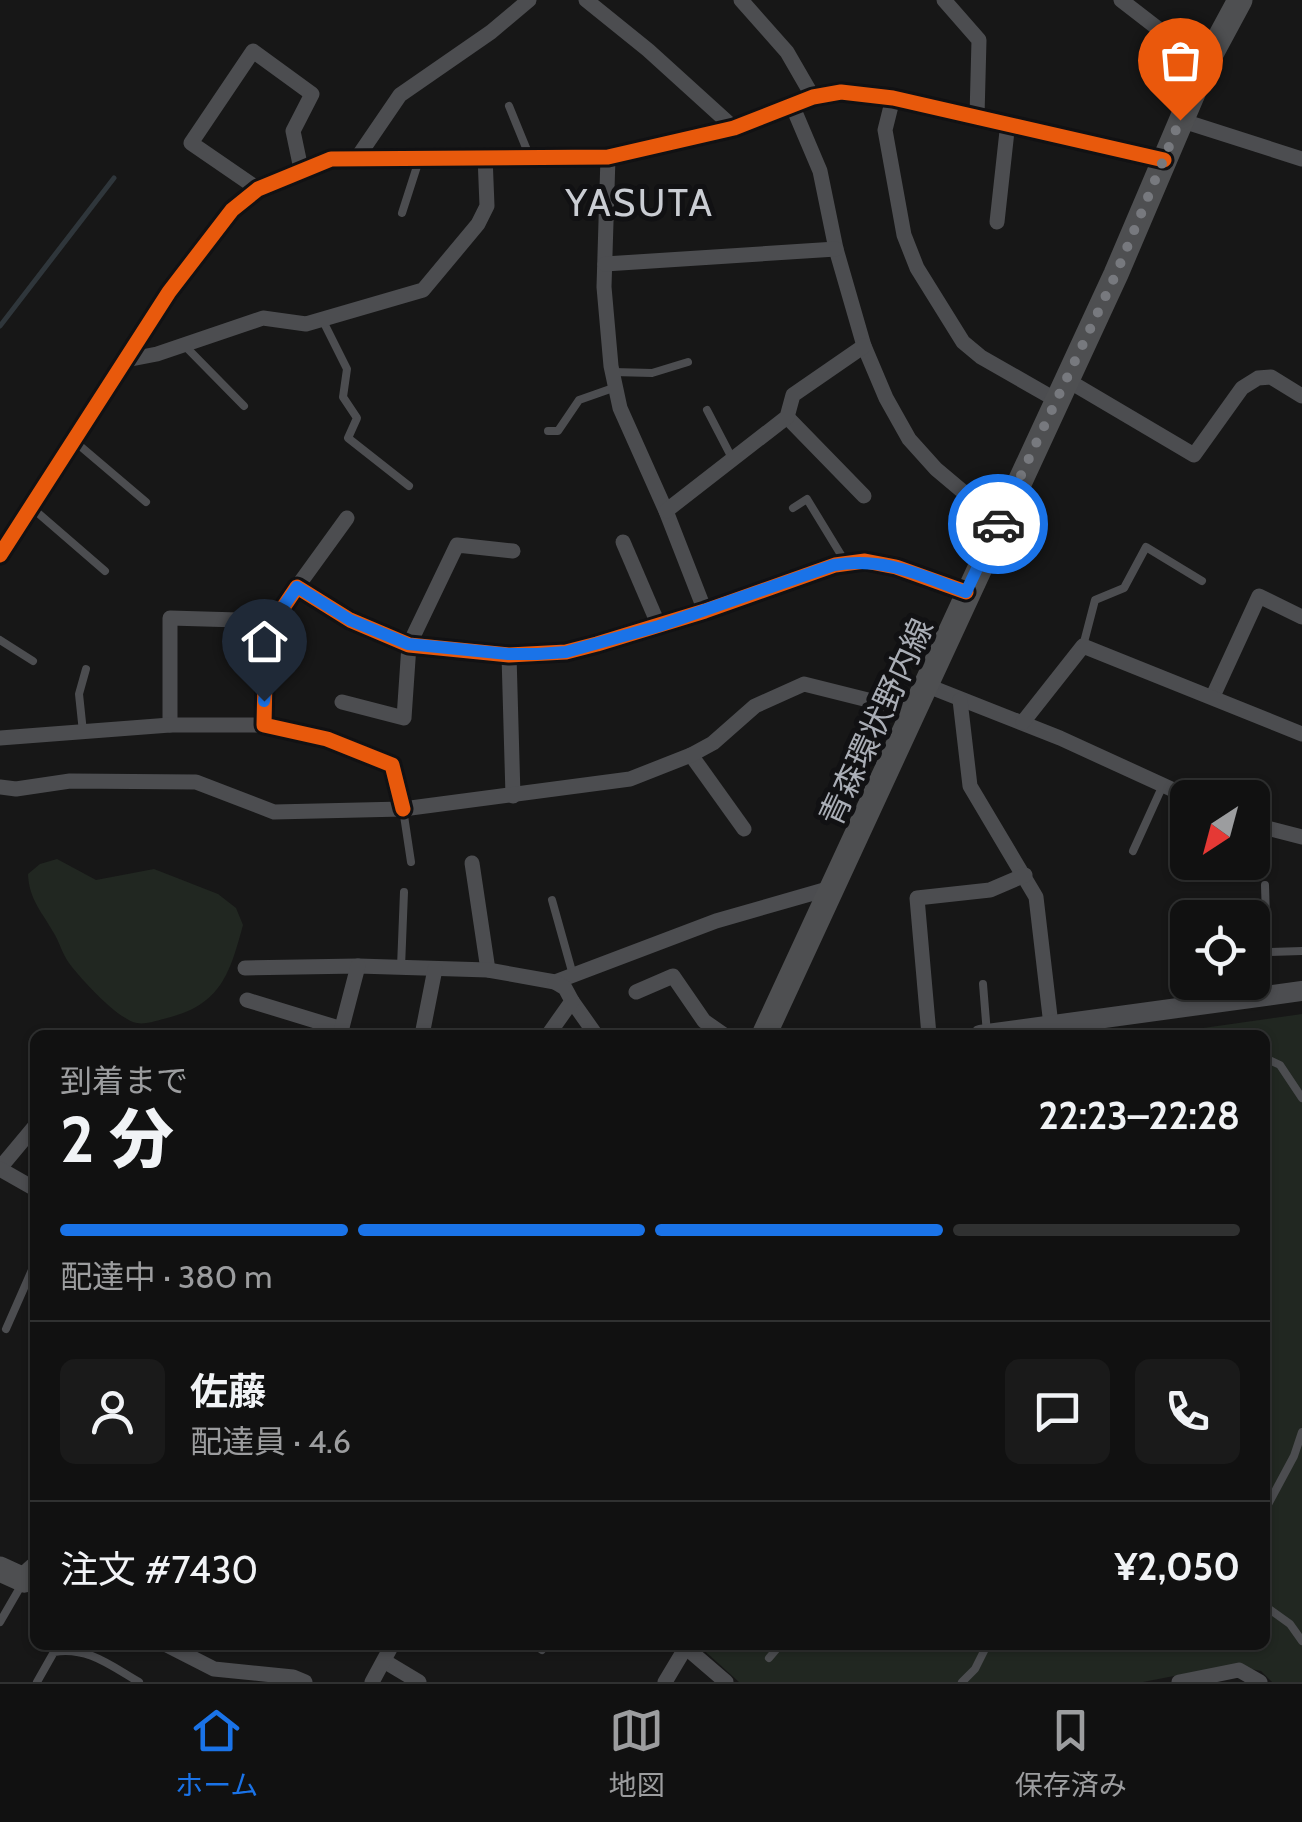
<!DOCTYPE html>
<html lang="ja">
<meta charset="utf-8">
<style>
:root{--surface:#111;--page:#1a1a1a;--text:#f1f3f6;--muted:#9c9d9f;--line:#303131;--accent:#1a73e8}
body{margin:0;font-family:Cabin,"Noto Sans JP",sans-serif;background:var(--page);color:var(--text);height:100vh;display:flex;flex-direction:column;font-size:38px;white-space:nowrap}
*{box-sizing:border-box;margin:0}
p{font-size:32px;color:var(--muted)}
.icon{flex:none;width:55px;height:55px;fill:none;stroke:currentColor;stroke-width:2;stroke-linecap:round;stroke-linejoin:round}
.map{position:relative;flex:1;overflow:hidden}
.side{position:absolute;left:30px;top:1030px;width:1240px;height:620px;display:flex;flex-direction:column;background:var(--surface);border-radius:15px;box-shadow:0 2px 8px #0004,0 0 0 2px var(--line)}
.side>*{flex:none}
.needle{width:65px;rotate:216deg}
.controls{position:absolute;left:1170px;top:780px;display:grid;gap:20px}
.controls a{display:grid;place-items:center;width:100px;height:100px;border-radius:15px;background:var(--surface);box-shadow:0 2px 8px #0004,0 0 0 2px var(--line);font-size:50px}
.pin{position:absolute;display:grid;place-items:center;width:85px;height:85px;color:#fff;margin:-102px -42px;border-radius:50% 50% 50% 0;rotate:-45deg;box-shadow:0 0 10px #0007}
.pin .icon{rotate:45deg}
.courier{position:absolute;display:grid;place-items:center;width:100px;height:100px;margin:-50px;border:8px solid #1a73e8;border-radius:50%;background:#fff;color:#222;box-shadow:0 2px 12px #0007}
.head em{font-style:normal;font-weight:800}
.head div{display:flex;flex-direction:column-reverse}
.head{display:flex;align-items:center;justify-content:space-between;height:170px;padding:0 30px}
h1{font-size:65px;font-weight:800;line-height:75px}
.bar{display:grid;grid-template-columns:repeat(4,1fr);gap:15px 10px;align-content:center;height:120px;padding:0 30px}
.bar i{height:12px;border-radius:8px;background:var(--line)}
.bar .active{background:var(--accent)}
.bar p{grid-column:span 4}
.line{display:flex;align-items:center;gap:25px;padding:0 30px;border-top:2px solid var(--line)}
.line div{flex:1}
.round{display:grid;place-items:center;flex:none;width:105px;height:105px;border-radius:15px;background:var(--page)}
.tabs{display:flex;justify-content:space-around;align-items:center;height:140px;border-top:2px solid var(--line);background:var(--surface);font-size:28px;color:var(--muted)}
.tabs a{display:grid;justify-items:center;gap:5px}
.tabs .active{color:var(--accent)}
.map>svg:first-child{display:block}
.green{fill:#212721}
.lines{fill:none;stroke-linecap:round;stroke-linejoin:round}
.stream{stroke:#2f363b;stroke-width:5}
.service{stroke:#4c4d50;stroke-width:8}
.minor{stroke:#4c4d50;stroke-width:15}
.tertiary{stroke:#4c4d50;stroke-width:20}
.primary{stroke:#4e4f51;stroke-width:25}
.cycleway-casing{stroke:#111113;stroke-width:21}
.cycleway{stroke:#e8590c;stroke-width:15}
.done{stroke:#77797e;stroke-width:10;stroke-dasharray:0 18}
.route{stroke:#1a73e8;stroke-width:12}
.labels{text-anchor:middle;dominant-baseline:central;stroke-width:10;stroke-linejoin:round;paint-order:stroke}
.street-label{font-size:32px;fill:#aaaeb6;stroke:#111113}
.quarter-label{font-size:38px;letter-spacing:2.5px;fill:#cacdd3;stroke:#111113}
</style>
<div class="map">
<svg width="1302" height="1682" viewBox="0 0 1302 1682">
<rect width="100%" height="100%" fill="#171717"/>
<!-- green -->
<g class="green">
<path d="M57,859L96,880L154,869L218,894L236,908L243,925C230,973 221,1005 167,1018C159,1020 145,1025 137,1023C118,1020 80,978 69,963C63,955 60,944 55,935C43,913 29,900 28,874L40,864Z"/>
<path d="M1302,1014V1682H1272L1261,1671L1231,1665L1143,1682H739L698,1645H1265V1035H1154Z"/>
</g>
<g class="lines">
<!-- stream -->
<path class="stream" d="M0,326L114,178"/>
<!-- service -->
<g class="service">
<path d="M509,106L529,155"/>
<path d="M402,213L420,157"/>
<path d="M322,319L347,369L343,397L357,418L348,438L409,486"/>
<path d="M184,345L244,406"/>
<path d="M613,372L652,373L688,362"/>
<path d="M707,410L733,460"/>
<path d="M548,431H558L579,400L616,387"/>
<path d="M73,440L146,502"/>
<path d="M31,507L105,571"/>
<path d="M793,508L807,499L846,563"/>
<path d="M0,640L33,661"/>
<path d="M1083,646L1095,600L1124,588L1146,547L1202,581"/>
<path d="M83,732L79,694L86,669"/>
<path d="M403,809L411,862"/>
<path d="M1133,851L1163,785"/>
<path d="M1265,885L1267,952L1302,951"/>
<path d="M552,900L573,975"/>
<path d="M401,967L404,892"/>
<path d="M983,984L987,1034"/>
<path d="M1188,1003V982"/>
<path d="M1265,1058L1280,1065L1302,1098"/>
<path d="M6,1329L35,1263"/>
<path d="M1265,1510L1294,1456L1302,1432"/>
<path d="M1265,1606L1290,1624L1302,1641"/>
<path d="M0,1622L22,1584"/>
<path d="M535,1645L542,1650"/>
<path d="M769,1658L780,1645"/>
<path d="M37,1682L54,1652C87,1646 111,1666 139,1682"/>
<path d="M962,1682L975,1669L987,1645"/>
</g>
<!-- minor -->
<g class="minor">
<path d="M586,0L648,50L734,128"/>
<path d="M741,0L787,52L813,97"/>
<path d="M944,0L979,40L977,116"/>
<path d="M1121,0L1205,65"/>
<path d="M893,98L885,130L904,235L917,268L963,342L981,357L1058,401"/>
<path d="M792,105L820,171L836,249L864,346L886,398L909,439L936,469L999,522"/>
<path d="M1180,120L1302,159"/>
<path d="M608,157L604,287L611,366L620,408L666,511L705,611"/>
<path d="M357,158L400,95L491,32L529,0"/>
<path d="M258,189L191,143L253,51L312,94L293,131L301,169"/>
<path d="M997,222L1008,122"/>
<path d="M605,264L836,249"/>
<path d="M126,360L157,354L263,318L306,324L423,290L478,224L487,206L485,156"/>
<path d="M1067,380L1194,455L1242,388L1258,378L1271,377L1302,396"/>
<path d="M787,417L864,496"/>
<path d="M666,511L787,417L793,395L864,346"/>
<path d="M623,542L659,626"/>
<path d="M0,555L169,292L232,210L258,189L331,159L608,157L734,128L813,97L841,92L893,98L1164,160"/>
<path d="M297,587L347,518"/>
<path d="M509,655L513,796"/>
<path d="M923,684L1060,738L1191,798"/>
<path d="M1213,696L1259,596L1302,617"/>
<path d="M960,700L970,786L1036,897L1051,1025"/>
<path d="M342,702L404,718L409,645L457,545L513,551"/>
<path d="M1023,722L1083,646L1302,734"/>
<path d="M170,725V618L274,621"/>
<path d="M0,738L170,725H264"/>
<path d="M691,755L744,829"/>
<path d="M0,787L16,789L70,781L196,782L274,812L403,809L630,779L691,755L713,743L755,706L804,684L912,711"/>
<path d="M403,809L392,765L327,739L264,725L265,678L274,621L297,587L350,620L409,645L509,655L566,652L597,644L705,611L835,565L865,561L896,567L966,592"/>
<path d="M1252,824L1302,837"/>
<path d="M472,863L488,970"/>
<path d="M245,968L358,966L488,970L555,982L716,921L831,888"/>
<path d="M636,992L673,976L704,1021L724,1035"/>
<path d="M247,1000L342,1029"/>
<path d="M572,1001L596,1035"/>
<path d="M340,1035L358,966"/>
<path d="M422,1035L435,969"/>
<path d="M548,1035L572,1001L565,988L555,982"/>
<path d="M929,1035L917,898L990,890L1025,875"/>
<path d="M0,1168L35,1126"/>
<path d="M0,1169L35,1189"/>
<path d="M167,1645L214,1669L293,1677L305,1682"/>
<path d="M683,1645L726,1682"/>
<path d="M384,1661L419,1682"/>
<path d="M372,1682L392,1645"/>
<path d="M665,1682L686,1647"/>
<path d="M1179,1682L1239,1670L1260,1682"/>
</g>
<!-- tertiary -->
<path class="tertiary" d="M980,1035L1302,991"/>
<!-- primary -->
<g class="primary">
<path d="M764,1035L1116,274L1205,65L1240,0"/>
<path d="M0,1569L24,1580L35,1570"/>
</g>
<defs>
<g id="cycleway">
<path d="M0,555L169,292L232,210L258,189L331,159L608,157L734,128L813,97L841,92L893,98L1164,160"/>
<path d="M403,809L392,765L327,739L264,725L265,678L274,621L297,587L350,620L409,645L509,655L566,652L597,644L705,611L835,565L865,561L896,567L966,592"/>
</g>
</defs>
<!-- cycleway casing -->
<use href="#cycleway" class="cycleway-casing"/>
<!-- cycleway -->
<use href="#cycleway" class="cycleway"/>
</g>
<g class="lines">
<!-- done -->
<path class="done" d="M998,524L1116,274L1180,120"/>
<!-- route -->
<path class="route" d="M264,701L274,620L297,587L350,620L408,644L508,654H537L566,652L659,626L834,565C886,557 919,575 966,592L998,524"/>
</g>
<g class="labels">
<!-- street labels -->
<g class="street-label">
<text transform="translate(876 722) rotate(-65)">青森環状野内線</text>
</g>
<!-- quarter labels -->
<g class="quarter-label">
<text x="640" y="202">YASUTA</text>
</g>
</g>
</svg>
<div class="controls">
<a><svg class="needle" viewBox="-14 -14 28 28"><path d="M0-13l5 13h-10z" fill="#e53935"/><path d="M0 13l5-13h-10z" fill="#9c9d9f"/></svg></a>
<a><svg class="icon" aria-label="locate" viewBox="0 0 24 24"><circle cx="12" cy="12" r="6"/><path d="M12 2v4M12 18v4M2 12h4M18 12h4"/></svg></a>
</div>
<div class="pin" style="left:1180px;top:120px;background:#ea580c"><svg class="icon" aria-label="bag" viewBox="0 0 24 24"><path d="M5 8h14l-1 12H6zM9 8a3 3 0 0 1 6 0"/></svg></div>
<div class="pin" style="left:264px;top:701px;background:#1f2937"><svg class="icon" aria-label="home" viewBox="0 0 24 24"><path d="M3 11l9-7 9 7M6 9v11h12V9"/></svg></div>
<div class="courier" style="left:998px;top:524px"><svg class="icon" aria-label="car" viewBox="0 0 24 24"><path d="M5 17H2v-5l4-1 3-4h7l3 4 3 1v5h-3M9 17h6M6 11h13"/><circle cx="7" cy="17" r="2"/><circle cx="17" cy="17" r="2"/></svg></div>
<section class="side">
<div class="head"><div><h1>2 分</h1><p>到着まで</p></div><em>22:23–22:28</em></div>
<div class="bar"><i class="active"></i><i class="active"></i><i class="active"></i><i></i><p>配達中 · 380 m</p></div>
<div class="line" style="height:180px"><a class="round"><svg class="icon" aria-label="person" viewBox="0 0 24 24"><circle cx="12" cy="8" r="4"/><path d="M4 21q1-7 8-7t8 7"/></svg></a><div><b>佐藤</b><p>配達員 · 4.6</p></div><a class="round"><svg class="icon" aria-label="chat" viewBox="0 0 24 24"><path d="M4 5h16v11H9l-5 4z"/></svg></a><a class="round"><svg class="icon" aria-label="phone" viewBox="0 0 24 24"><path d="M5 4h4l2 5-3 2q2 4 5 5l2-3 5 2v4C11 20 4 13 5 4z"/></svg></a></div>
<div class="line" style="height:130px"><div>注文 #7430</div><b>¥2,050</b></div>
</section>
</div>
<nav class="tabs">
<a class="active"><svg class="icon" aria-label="home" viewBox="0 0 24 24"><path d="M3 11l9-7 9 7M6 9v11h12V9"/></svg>ホーム</a>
<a><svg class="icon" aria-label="map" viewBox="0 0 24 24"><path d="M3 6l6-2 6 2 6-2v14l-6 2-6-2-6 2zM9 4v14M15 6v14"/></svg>地図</a>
<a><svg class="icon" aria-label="saved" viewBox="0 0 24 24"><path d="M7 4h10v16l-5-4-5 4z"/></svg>保存済み</a>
</nav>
